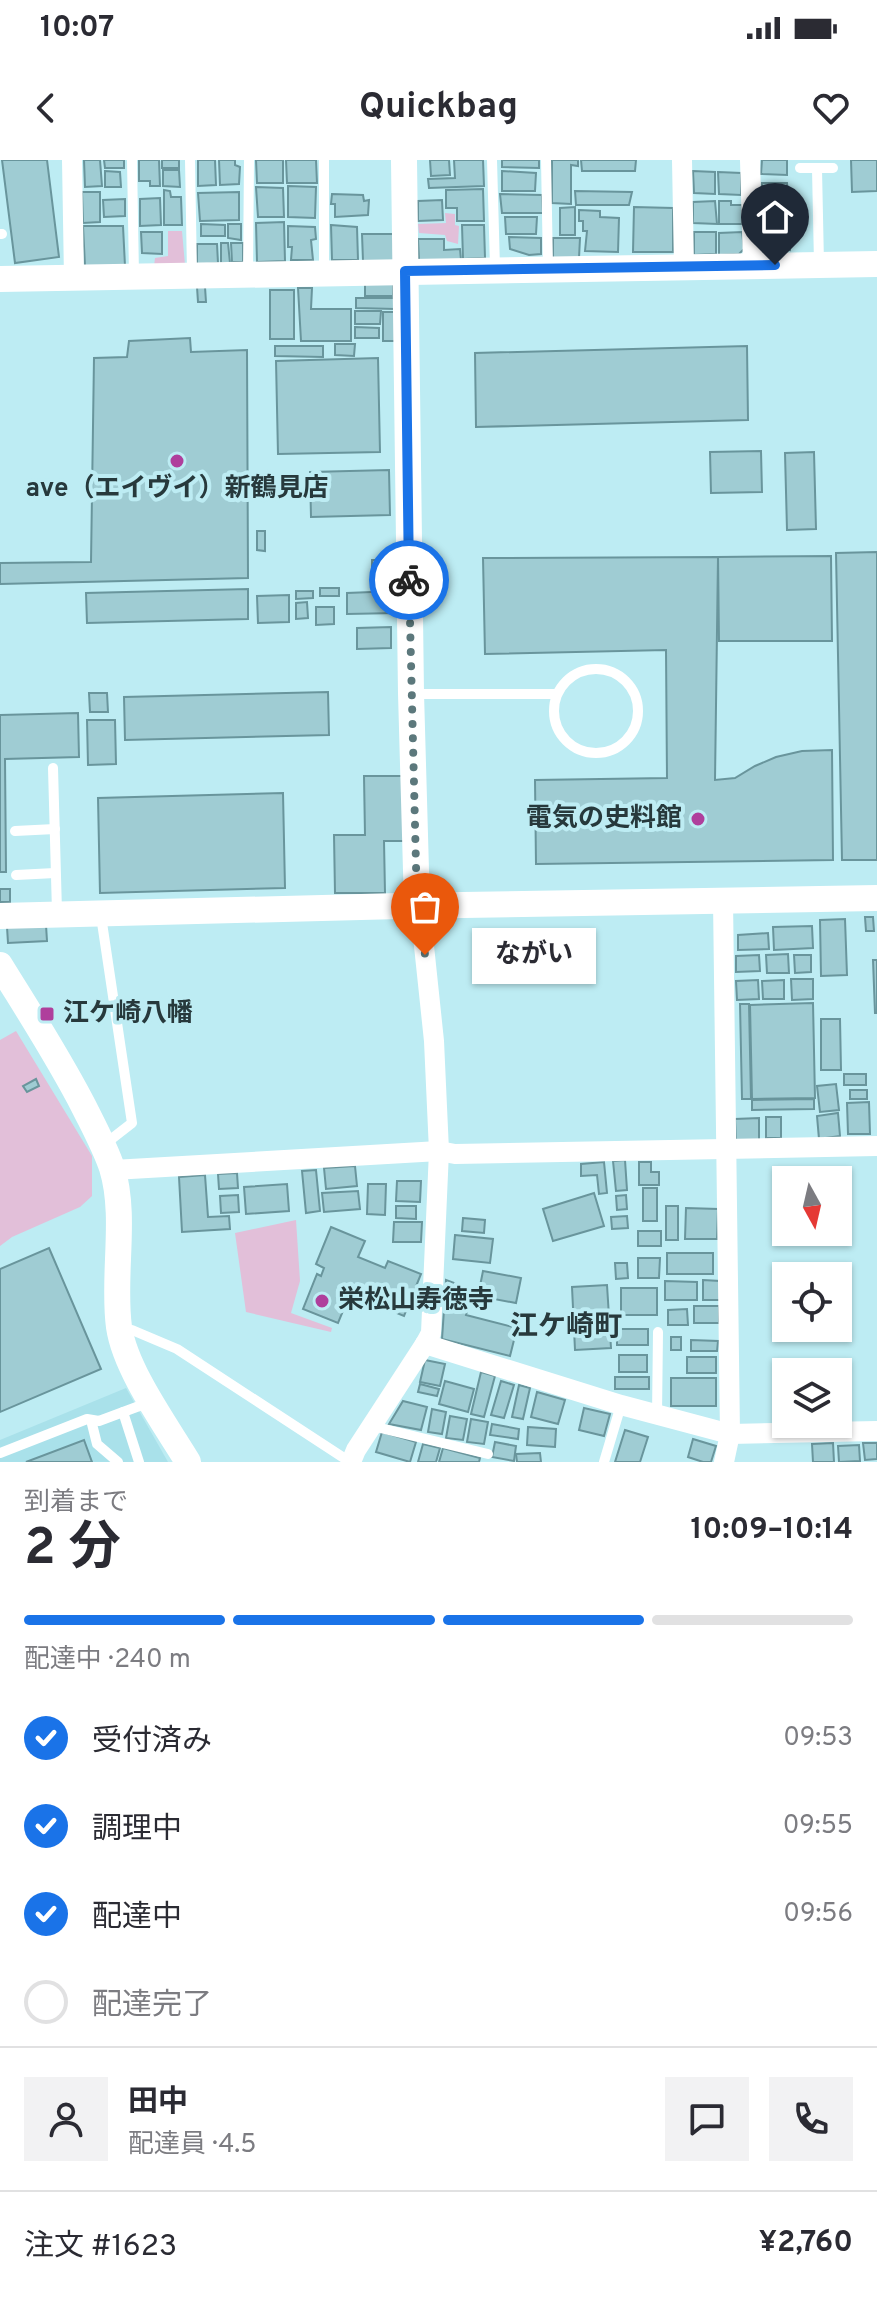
<!DOCTYPE html>
<html lang="ja">
<meta charset="utf-8">
<style>
:root{--surface:#fff;--page:#f2f2f3;--text:#2b2b33;--muted:#7c7c81;--line:#e1e1e2;--accent:#1a73e8}
body{margin:0;font-family:Overpass,"Noto Sans JP",sans-serif;background:var(--page);color:var(--text);height:100vh;display:flex;flex-direction:column;font-size:30px;white-space:nowrap}
*{box-sizing:border-box;margin:0}
p{font-size:26px;color:var(--muted)}
.icon{flex:none;width:44px;height:44px;fill:none;stroke:currentColor;stroke-width:2;stroke-linecap:round;stroke-linejoin:round}
.map{position:relative;height:1302px;overflow:hidden}
.sheet{display:flex;flex-direction:column;background:var(--surface);flex:1}
.sheet>*{flex:none}
.needle{width:52px;rotate:172deg}
.controls{position:absolute;left:772px;top:1006px;display:grid;gap:16px}
.controls a{display:grid;place-items:center;width:80px;height:80px;border-radius:0px;background:var(--surface);box-shadow:0 2px 6px #0004;font-size:40px}
.pin{position:absolute;display:grid;place-items:center;width:68px;height:68px;color:#fff;margin:-82px -34px;border-radius:50% 50% 50% 0;rotate:-45deg;box-shadow:0 0 8px #0007}
.pin .icon{rotate:45deg}
.courier{position:absolute;display:grid;place-items:center;width:80px;height:80px;margin:-40px;border:6px solid #1a73e8;border-radius:50%;background:#fff;color:#222;box-shadow:0 2px 10px #0007}
.bubble{position:absolute;height:56px;border-radius:0px;background:var(--surface);box-shadow:0 2px 6px #0004;font-size:26px;font-weight:700;line-height:56px;text-align:center}
.summary em{font-style:normal;font-weight:700}
.summary div{display:flex;flex-direction:column-reverse}
.summary{display:flex;align-items:center;justify-content:space-between;height:136px;padding:0 24px}
h1{font-size:52px;font-weight:700;line-height:60px}
.bar{display:grid;grid-template-columns:repeat(4,1fr);gap:12px 8px;align-content:center;height:96px;padding:0 24px}
.bar i{height:10px;border-radius:6px;background:var(--line)}
.bar .on{background:var(--accent)}
.bar p{grid-column:span 4}
.line{display:flex;align-items:center;gap:20px;padding:0 24px;border-top:2px solid var(--line)}
.line div{flex:1}
.round{display:grid;place-items:center;flex:none;width:84px;height:84px;border-radius:0px;background:var(--page)}
ol{padding:0 24px;list-style:none}
li{display:flex;align-items:center;gap:24px;height:88px}
li p{margin-inline-start:auto}
li .icon{padding:8px;border-radius:50%;background:var(--accent);color:#fff;stroke-width:4}
li:last-child{color:var(--muted)}
li i{width:44px;height:44px;border:4px solid var(--line);border-radius:50%}
.status{display:flex;justify-content:space-between;align-items:center;height:56px;padding:0 40px;background:var(--surface);direction:ltr}
.status svg{height:22px;fill:currentColor}
header{display:flex;justify-content:space-between;align-items:center;height:104px;padding:0 24px;background:var(--surface);font-size:36px;font-weight:700}
.map>svg:first-child{display:block}
.built{fill:#a9e1ea}
.green{fill:#e2bfd9}
.building{fill:#9fccd3;stroke:#69959c;stroke-width:2}
.lines{fill:none;stroke-linecap:round;stroke-linejoin:round}
.service{stroke:#fff;stroke-width:10}
.minor{stroke:#fff;stroke-width:20}
.tertiary{stroke:#fff;stroke-width:26}
.done{stroke:#5c787c;stroke-width:8;stroke-dasharray:0 14.4}
.route{stroke:#1a73e8;stroke-width:10}
.poi-dot{fill:#af3f9c;stroke:#bdecf3;stroke-width:3}
.labels{text-anchor:middle;dominant-baseline:central;stroke-width:8;stroke-linejoin:round;paint-order:stroke}
.poi-label{font-size:26px;font-weight:bold;fill:#27393c;stroke:#bdecf3;text-anchor:start}
.neighbourhood-label{font-size:28px;font-weight:bold;fill:#27393c;stroke:#bdecf3}
</style>
<div class="status"><b>10:07</b><svg viewBox="0 0 49 12"><path d="M0 12V9h3v3zM5 12V6h3v6zM10 12V3h3v9zM15 12V0h3v12zM26 1h20v11H26zM47 4h2v5h-2z"/></svg></div>
<header><svg class="icon" aria-label="back" viewBox="0 0 24 24"><path d="M15 5l-7 7 7 7"/></svg>Quickbag<svg class="icon" aria-label="heart" viewBox="0 0 24 24"><path d="M12 20l-8-8c-3-5 5-10 8-4 3-6 11-1 8 4z"/></svg></header>
<div class="map">
<svg width="877" height="1302" viewBox="0 0 877 1302">
<rect width="100%" height="100%" fill="#bdecf3"/>
<!-- built -->
<path class="built" d="M126,1228L168,1302H0V1280Z"/>
<!-- green -->
<g class="green">
<path d="M445,53L455,54V65L459,66L458,84L447,81L445,75L419,73L418,64L446,63Z"/>
<path d="M168,71H182L185,105L154,106L155,98L168,96Z"/>
<path d="M16,871L92,996V1036L80,1047L12,1077L0,1086V880Z"/>
<path d="M296,1060L300,1121L291,1153L332,1168L331,1172L246,1152L235,1073Z"/>
</g>
<!-- building -->
<g class="building">
<path d="M2,0H47L59,97L15,103Z"/>
<path d="M84,0H100L102,26L85,27Z"/>
<path d="M104,0H124V8H105Z"/>
<path d="M139,0H159L160,26H150V21H139Z"/>
<rect x="162" y="0" width="17" height="8"/>
<path d="M198,0H215L216,25L198,26Z"/>
<path d="M219,0H235V5L240,7L239,24L220,25Z"/>
<path d="M256,0H283V23H257Z"/>
<path d="M286,0H316L317,23H287Z"/>
<path d="M430,0H449L450,15L431,16Z"/>
<path d="M454,0H483L484,26L429,28L428,19L455,18Z"/>
<path d="M502,0H539V8L502,7Z"/>
<path d="M552,0H578V6L571,5V44L552,43Z"/>
<path d="M581,0H636L635,11H582Z"/>
<path d="M762,0H787V15L761,14Z"/>
<path d="M851,0H877V31L852,32Z"/>
<path d="M163,10H179L180,27L163,26Z"/>
<path d="M105,11L120,12L121,27H105Z"/>
<path d="M502,11L536,13L535,31H502Z"/>
<path d="M693,11L715,12V34L694,33Z"/>
<path d="M718,12L741,13V35L719,34Z"/>
<path d="M762,23H787L788,40L761,41Z"/>
<path d="M288,26L316,27L315,58L288,57Z"/>
<path d="M256,27L283,28L284,57H258Z"/>
<path d="M483,29L484,61H457V48H446V30Z"/>
<path d="M164,30L170,31L171,37H181L182,65H164Z"/>
<path d="M575,31L632,32L629,45H576Z"/>
<path d="M82,32H100V62L83,63Z"/>
<path d="M239,32V60L200,61L198,33Z"/>
<path d="M332,34L363,35L364,41L369,40L368,55L335,57V44H331Z"/>
<path d="M500,34L542,35L543,53H502Z"/>
<path d="M160,38L161,65L140,66V39Z"/>
<path d="M125,39V56L104,57L103,40Z"/>
<path d="M442,40L443,60L418,61V41Z"/>
<path d="M715,41L717,64L693,63V42Z"/>
<path d="M719,41H731V45H742V64H719Z"/>
<path d="M575,47V75H560V48Z"/>
<path d="M634,47L673,48V92H633Z"/>
<path d="M789,47V66L767,67L766,61H760L761,48Z"/>
<path d="M579,50L600,51V57L619,58L618,92L585,91L587,71H583V61H579Z"/>
<path d="M505,57H537L536,74H506Z"/>
<path d="M284,62L285,101L257,102L256,63Z"/>
<path d="M201,64L225,65V76H201Z"/>
<path d="M228,64H241V80L228,78Z"/>
<path d="M331,65L357,67L358,100H332Z"/>
<path d="M462,65H484L485,98L463,99Z"/>
<path d="M83,66H123L125,106H85Z"/>
<path d="M288,66L315,67L316,79L311,80L313,100H291L292,87H288Z"/>
<path d="M141,72H162V94L142,93Z"/>
<path d="M694,72H716V94L694,95Z"/>
<path d="M742,72L744,89L739,94L719,95V73Z"/>
<path d="M362,74H393L395,101H363Z"/>
<path d="M762,74L790,75V90L782,89L781,95L763,94Z"/>
<path d="M509,77L541,78V94L529,95L510,89Z"/>
<path d="M553,78H580L579,98L553,99Z"/>
<path d="M418,79H444V90L460,89L461,100H419Z"/>
<path d="M221,83H228L230,103H221Z"/>
<path d="M231,83H243V102H232Z"/>
<path d="M197,84H217L218,103L197,105Z"/>
<rect x="365" y="122" width="28" height="14"/>
<path d="M197,127H205L206,142H198Z"/>
<path d="M298,128H312L311,149H351V181H301Z"/>
<rect x="270" y="130" width="24" height="49"/>
<path d="M356,138H395V149L356,148Z"/>
<path d="M355,151H381L380,164H355Z"/>
<path d="M383,152H397L396,181H383Z"/>
<path d="M355,167L379,168V178H355Z"/>
<path d="M190,178L191,192L247,190L248,418L0,424V403L91,402L94,198L127,197L129,181Z"/>
<path d="M335,184H355L354,196L335,195Z"/>
<path d="M275,186H323V197L275,196Z"/>
<path d="M747,186L748,260L476,267L475,193Z"/>
<path d="M378,198L380,292L278,294L276,201Z"/>
<path d="M761,291L762,332L711,333L710,292Z"/>
<path d="M814,292L816,369L787,370L785,293Z"/>
<path d="M389,310L390,355L311,357L310,312Z"/>
<path d="M259,316L262,332L255,333L253,317Z"/>
<path d="M257,371H265V391L257,390Z"/>
<path d="M877,392V700H842L836,393Z"/>
<path d="M831,396L832,481H719L718,397Z"/>
<path d="M718,397L715,620L735,618L755,606L776,597L802,591L832,590L833,700L536,704L535,620L667,618L666,490L485,494L483,398Z"/>
<path d="M372,400H400L401,418L372,419Z"/>
<rect x="320" y="428" width="19" height="8"/>
<path d="M248,429V459L87,463L86,433Z"/>
<path d="M296,431H313V438L296,439Z"/>
<path d="M397,431V453L347,454V433Z"/>
<path d="M289,435V462L258,463L257,436Z"/>
<path d="M307,442L308,458L296,459V443Z"/>
<path d="M316,447H334V464L316,465Z"/>
<path d="M391,467V488L357,489V468Z"/>
<path d="M328,532L329,575L125,580L124,537Z"/>
<path d="M89,533H107L108,552H90Z"/>
<path d="M78,553L79,597L5,599L6,712H0V555Z"/>
<path d="M87,560H115L116,604L88,605Z"/>
<path d="M364,616H403L404,681H384L385,733H335L334,675H365Z"/>
<path d="M283,633L285,728L100,733L98,638Z"/>
<rect x="0" y="729" width="10" height="13"/>
<path d="M865,757H873L874,771H866Z"/>
<path d="M845,759L847,815L821,816L820,760Z"/>
<path d="M46,765L47,781L8,783L7,767Z"/>
<path d="M812,766L813,788L774,790L773,767Z"/>
<path d="M768,773L769,789L738,790V775Z"/>
<path d="M788,794L789,813H767L766,795Z"/>
<path d="M759,795L760,811L736,812V796Z"/>
<path d="M794,795H811V812L795,813Z"/>
<path d="M873,800H877V853H875Z"/>
<path d="M791,819H813V839L792,840Z"/>
<path d="M758,820L759,839L737,840L736,821Z"/>
<path d="M784,820V839H763L762,821Z"/>
<path d="M813,843L815,938L752,939L750,845Z"/>
<path d="M740,844H749L751,939H742Z"/>
<path d="M821,859H840L841,910H821Z"/>
<rect x="844" y="914" width="22" height="11"/>
<path d="M36,919L39,926L27,932L23,926Z"/>
<path d="M836,924L839,950L820,952L817,926Z"/>
<rect x="850" y="930" width="17" height="9"/>
<path d="M814,939V949L752,950V940Z"/>
<path d="M869,942L870,974H848L847,943Z"/>
<path d="M838,953L840,976L819,979L817,956Z"/>
<rect x="766" y="957" width="15" height="21"/>
<path d="M759,958V980L736,981L735,959Z"/>
<path d="M625,1000L627,1030L616,1031L613,1001Z"/>
<path d="M604,1002L607,1033L599,1034L597,1015L581,1016V1004Z"/>
<path d="M639,1002H651V1012H659V1025H639Z"/>
<path d="M355,1006L357,1026L326,1029L324,1008Z"/>
<path d="M316,1010L320,1051L306,1053L302,1011Z"/>
<path d="M237,1013L238,1028L219,1029L218,1014Z"/>
<path d="M205,1015L208,1057L229,1056L230,1069L182,1072L179,1017Z"/>
<path d="M397,1021H421L420,1042L396,1041Z"/>
<path d="M287,1024L289,1051L246,1054L244,1027Z"/>
<path d="M368,1024H386L385,1055L367,1054Z"/>
<rect x="643" y="1028" width="14" height="33"/>
<path d="M358,1031L360,1049L324,1052L322,1033Z"/>
<path d="M594,1033L604,1066L553,1081L543,1049Z"/>
<path d="M238,1035L239,1052L221,1053L220,1036Z"/>
<path d="M626,1035L627,1049L617,1050L616,1036Z"/>
<path d="M396,1046H416V1059L396,1058Z"/>
<rect x="666" y="1046" width="12" height="34"/>
<path d="M686,1048L718,1049L717,1079H685Z"/>
<path d="M627,1056L628,1068L612,1069L611,1057Z"/>
<path d="M463,1058L485,1060L484,1073L462,1071Z"/>
<path d="M394,1062H422L421,1082H393Z"/>
<path d="M331,1067L365,1081L358,1097L385,1108L388,1101L421,1114L404,1156L350,1134L338,1163L303,1149L317,1114L321,1116L324,1108L316,1104Z"/>
<rect x="638" y="1071" width="23" height="15"/>
<path d="M455,1075L493,1079L490,1103L453,1099Z"/>
<path d="M49,1088L101,1209L0,1252V1109Z"/>
<rect x="667" y="1093" width="46" height="21"/>
<path d="M638,1098H660L659,1118H638Z"/>
<path d="M615,1103H627L628,1118L616,1119Z"/>
<path d="M483,1111L521,1118L516,1143L478,1136Z"/>
<path d="M446,1120L473,1130L466,1155L517,1168L510,1196L442,1179Z"/>
<path d="M703,1120L720,1121V1140H703Z"/>
<path d="M665,1121L697,1122V1140H665Z"/>
<path d="M607,1125L611,1188L575,1190L572,1127Z"/>
<rect x="621" y="1128" width="36" height="27"/>
<rect x="694" y="1146" width="25" height="17"/>
<path d="M687,1149L688,1165H668V1150Z"/>
<rect x="617" y="1169" width="31" height="16"/>
<rect x="671" y="1177" width="10" height="13"/>
<path d="M691,1180L718,1181L717,1191H691Z"/>
<rect x="619" y="1195" width="28" height="17"/>
<rect x="687" y="1197" width="29" height="16"/>
<path d="M425,1200L445,1204L440,1226L420,1222Z"/>
<path d="M481,1212L495,1216L484,1257L471,1254Z"/>
<rect x="615" y="1217" width="34" height="12"/>
<rect x="671" y="1218" width="45" height="28"/>
<path d="M445,1221L474,1229L468,1252L439,1244Z"/>
<path d="M501,1221L514,1225L504,1258L491,1255Z"/>
<path d="M420,1224L439,1229L437,1236L418,1232Z"/>
<path d="M519,1225L530,1228L523,1259L512,1257Z"/>
<path d="M537,1232L565,1240L558,1264L531,1257Z"/>
<path d="M403,1241L427,1247L421,1270L389,1264Z"/>
<path d="M584,1248L610,1254L604,1276L579,1270Z"/>
<path d="M432,1249L446,1252L442,1274L428,1272Z"/>
<path d="M450,1256L467,1259L463,1280L446,1278Z"/>
<path d="M471,1259L488,1262L484,1284L467,1282Z"/>
<path d="M492,1264L519,1269L518,1279L490,1275Z"/>
<path d="M528,1267L556,1269L555,1287L527,1285Z"/>
<path d="M625,1270L648,1277L640,1302H615Z"/>
<path d="M382,1272L416,1282L410,1302L376,1292Z"/>
<path d="M693,1279L716,1286L711,1302H703L688,1297Z"/>
<path d="M84,1280L92,1302H26Z"/>
<path d="M495,1282L516,1286L514,1301L492,1297Z"/>
<path d="M833,1283L834,1302H813L812,1284Z"/>
<path d="M863,1283H877V1299L865,1300Z"/>
<path d="M423,1284L440,1288L436,1302H418Z"/>
<path d="M859,1285L860,1301L839,1302L838,1286Z"/>
<path d="M443,1288L480,1298L479,1302H439Z"/>
<path d="M540,1293L541,1302H517L516,1294Z"/>
</g>
<g class="lines">
<!-- service -->
<g class="service">
<path d="M132,0L134,115"/>
<path d="M190,0L192,113"/>
<path d="M492,0L495,108"/>
<path d="M546,0L548,107"/>
<path d="M800,8H833"/>
<path d="M817,9L819,103"/>
<path d="M0,74H2"/>
<path d="M324,111V0"/>
<path d="M248,112L249,0"/>
<circle cx="596" cy="551" r="42"/>
<path d="M413,534H557"/>
<path d="M53,608L57,752"/>
<path d="M15,671L55,669"/>
<path d="M16,715L55,713"/>
<path d="M101,756L132,963L105,984"/>
<path d="M122,1170H132L177,1189L350,1302"/>
<path d="M123,1252L139,1302"/>
<path d="M657,1255L658,1172"/>
<path d="M91,1260L97,1284L118,1302"/>
<path d="M372,1266L488,1294"/>
<path d="M0,1293L87,1259L99,1261L150,1242"/>
<path d="M604,1302L621,1245"/>
</g>
<!-- minor -->
<g class="minor">
<path d="M72,0L74,118"/>
<path d="M682,0L684,107"/>
<path d="M750,0L753,105"/>
<path d="M723,740L730,1274L724,1302"/>
<path d="M113,1010L439,991L455,994L877,986"/>
<path d="M425,1184L621,1245L730,1274L877,1271"/>
<path d="M351,1302L356,1290L425,1184L431,1173L439,991L434,881L422,767L417,746"/>
</g>
<!-- tertiary -->
<g class="tertiary">
<path d="M404,0L411,533L417,746"/>
<path d="M0,119L877,104"/>
<path d="M0,756L400,746L877,738"/>
<path d="M0,805C29,852 59,898 84,947C94,967 105,987 112,1008C127,1057 112,1116 119,1167C125,1209 165,1264 188,1302"/>
</g>
</g>
<g class="lines">
<!-- done -->
<path class="done" d="M409,420L417,746L422,767L425,795"/>
<!-- route -->
<path class="route" d="M409,420L405,111L775,105"/>
</g>
<!-- markers -->
<g class="poi-dot">
<circle cx="177" cy="301" r="8"/>
<circle cx="698" cy="659" r="8"/>
<rect x="39" y="846" width="16" height="16" rx="4"/>
<circle cx="322" cy="1141" r="8"/>
</g>
<g class="labels">
<!-- poi labels -->
<g class="poi-label">
<text x="177" y="329" text-anchor="middle">ave（エイヴイ）新鶴見店</text>
<text x="682" y="659" text-anchor="end">電気の史料館</text>
<text x="63" y="854">江ケ崎八幡</text>
<text x="338" y="1141">栄松山寿徳寺</text>
</g>
<!-- neighbourhood labels -->
<g class="neighbourhood-label">
<text x="566" y="1168">江ケ崎町</text>
</g>
</g>
</svg>
<div class="controls">
<a><svg class="needle" viewBox="-14 -14 28 28"><path d="M0-13l5 13h-10z" fill="#e53935"/><path d="M0 13l5-13h-10z" fill="#7c7c81"/></svg></a>
<a><svg class="icon" aria-label="locate" viewBox="0 0 24 24"><circle cx="12" cy="12" r="6"/><path d="M12 2v4M12 18v4M2 12h4M18 12h4"/></svg></a>
<a><svg class="icon" aria-label="layers" viewBox="0 0 24 24"><path d="M12 4l9 5-9 5-9-5zM3 14l9 5 9-5"/></svg></a>
</div>
<div class="pin" style="left:425px;top:795px;background:#ea580c"><svg class="icon" aria-label="bag" viewBox="0 0 24 24"><path d="M5 8h14l-1 12H6zM9 8a3 3 0 0 1 6 0"/></svg></div>
<div class="pin" style="left:775px;top:105px;background:#1f2937"><svg class="icon" aria-label="home" viewBox="0 0 24 24"><path d="M3 11l9-7 9 7M6 9v11h12V9"/></svg></div>
<div class="courier" style="left:409px;top:420px"><svg class="icon" aria-label="bike" viewBox="0 0 24 24"><circle cx="6" cy="16" r="4"/><circle cx="18" cy="16" r="4"/><path d="M6 16l4-8h5l3 8M10 8l3 8H6M13 5h3"/></svg></div>
<div class="bubble" style="left:472px;top:768px;width:124px">ながい</div>
</div>
<section class="sheet">
<div class="summary"><div><h1>2 分</h1><p>到着まで</p></div><em>10:09–10:14</em></div>
<div class="bar"><i class="on"></i><i class="on"></i><i class="on"></i><i></i><p>配達中 · 240 m</p></div>
<ol>
<li><svg class="icon" aria-label="check" viewBox="0 0 24 24"><path d="M5 12l5 5 9-10"/></svg>受付済み<p>09:53</p></li>
<li><svg class="icon" aria-label="check" viewBox="0 0 24 24"><path d="M5 12l5 5 9-10"/></svg>調理中<p>09:55</p></li>
<li><svg class="icon" aria-label="check" viewBox="0 0 24 24"><path d="M5 12l5 5 9-10"/></svg>配達中<p>09:56</p></li>
<li><i></i>配達完了</li>
</ol>
<div class="line" style="height:144px"><a class="round"><svg class="icon" aria-label="person" viewBox="0 0 24 24"><circle cx="12" cy="8" r="4"/><path d="M4 21q1-7 8-7t8 7"/></svg></a><div><b>田中</b><p>配達員 · 4.5</p></div><a class="round"><svg class="icon" aria-label="chat" viewBox="0 0 24 24"><path d="M4 5h16v11H9l-5 4z"/></svg></a><a class="round"><svg class="icon" aria-label="phone" viewBox="0 0 24 24"><path d="M5 4h4l2 5-3 2q2 4 5 5l2-3 5 2v4C11 20 4 13 5 4z"/></svg></a></div>
<div class="line" style="height:104px"><div>注文 #1623</div><b>¥2,760</b></div>
</section>
